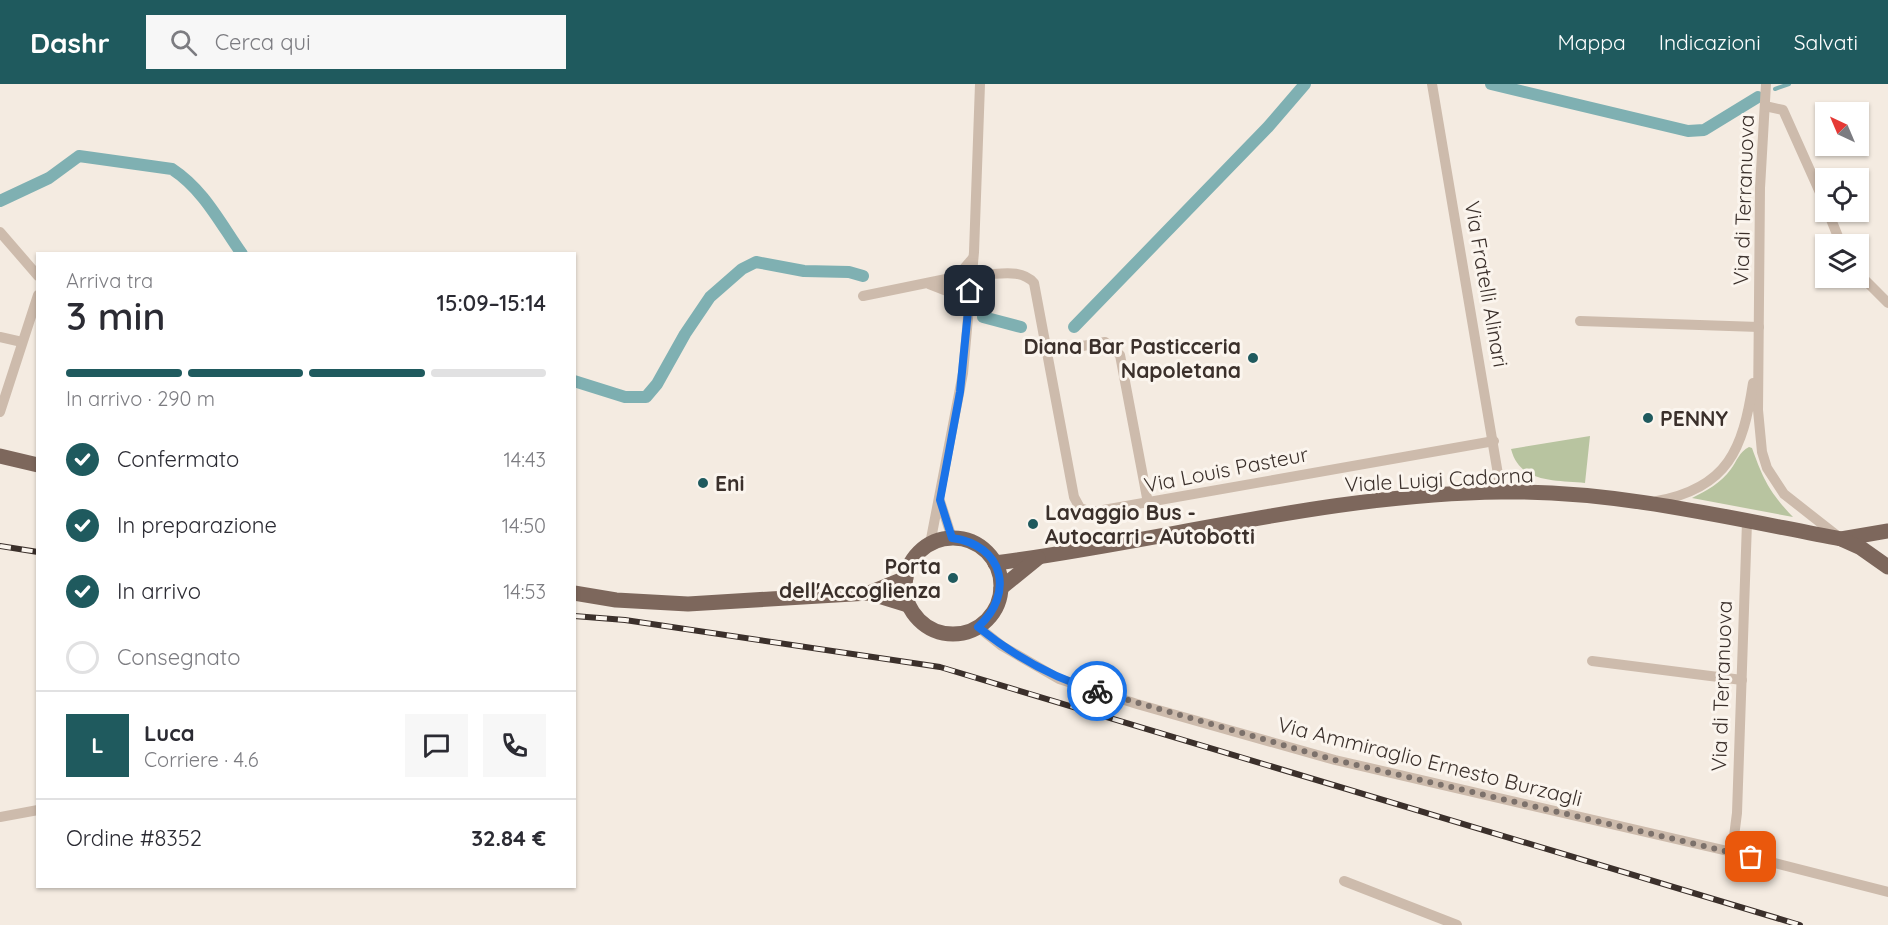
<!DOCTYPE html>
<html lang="it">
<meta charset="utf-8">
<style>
:root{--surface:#fff;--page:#f7f7f7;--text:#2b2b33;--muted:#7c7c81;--line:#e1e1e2;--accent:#1f5a5e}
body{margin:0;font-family:Quicksand,sans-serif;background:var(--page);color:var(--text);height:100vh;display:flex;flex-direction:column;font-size:22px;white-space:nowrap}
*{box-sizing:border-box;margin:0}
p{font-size:20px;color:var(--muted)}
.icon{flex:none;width:33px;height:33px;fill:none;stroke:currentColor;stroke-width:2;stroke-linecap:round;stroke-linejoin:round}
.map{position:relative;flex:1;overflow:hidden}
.drawer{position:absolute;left:36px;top:168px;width:540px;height:636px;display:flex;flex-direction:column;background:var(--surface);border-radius:0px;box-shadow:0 2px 4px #0004}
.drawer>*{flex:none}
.needle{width:39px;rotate:316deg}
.fabs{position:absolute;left:1815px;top:18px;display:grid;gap:12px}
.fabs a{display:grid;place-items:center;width:54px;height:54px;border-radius:0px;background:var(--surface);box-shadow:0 2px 4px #0004;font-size:30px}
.pin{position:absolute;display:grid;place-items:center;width:51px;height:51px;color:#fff;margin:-26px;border-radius:12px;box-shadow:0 3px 9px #0006}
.courier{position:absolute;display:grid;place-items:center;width:60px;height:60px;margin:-30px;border:4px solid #1a73e8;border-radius:50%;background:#fff;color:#222;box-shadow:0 2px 8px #0007}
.head em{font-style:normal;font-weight:600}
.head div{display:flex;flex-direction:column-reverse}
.head{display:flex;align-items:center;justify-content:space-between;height:102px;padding:0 30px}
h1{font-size:39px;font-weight:600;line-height:45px}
.bar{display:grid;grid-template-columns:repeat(4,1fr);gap:9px 6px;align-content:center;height:72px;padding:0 30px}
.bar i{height:8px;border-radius:4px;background:var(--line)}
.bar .on{background:var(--accent)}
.bar p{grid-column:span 4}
.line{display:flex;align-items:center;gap:15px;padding:0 30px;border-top:2px solid var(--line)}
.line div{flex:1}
.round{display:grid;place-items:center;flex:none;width:63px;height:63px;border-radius:0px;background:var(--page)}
ol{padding:0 30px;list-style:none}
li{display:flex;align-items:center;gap:18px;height:66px}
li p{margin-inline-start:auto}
li .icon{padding:6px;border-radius:50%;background:var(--accent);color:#fff;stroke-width:4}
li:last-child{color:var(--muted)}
li i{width:33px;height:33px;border:3px solid var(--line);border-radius:50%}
header{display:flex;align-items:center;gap:36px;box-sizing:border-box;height:84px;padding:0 30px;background:var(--accent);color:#fff}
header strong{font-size:28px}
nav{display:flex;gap:33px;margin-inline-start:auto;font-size:21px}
.search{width:420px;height:54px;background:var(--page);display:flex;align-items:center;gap:15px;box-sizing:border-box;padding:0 21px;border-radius:0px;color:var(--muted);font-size:22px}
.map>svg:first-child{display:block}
.green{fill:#b8c4a0}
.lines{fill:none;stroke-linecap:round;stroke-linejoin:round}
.stream{stroke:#7fb0b2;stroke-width:4}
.canal{stroke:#7fb0b2;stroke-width:12}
.minor{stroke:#cdbbac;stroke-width:10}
.primary{stroke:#7d675c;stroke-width:15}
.rail-casing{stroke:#3b302b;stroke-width:6}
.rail{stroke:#fbf5ee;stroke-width:4;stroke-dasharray:11;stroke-linecap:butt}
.done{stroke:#7c716b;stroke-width:6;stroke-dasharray:0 10.8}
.route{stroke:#1a73e8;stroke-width:8}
.poi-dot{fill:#1f5a5e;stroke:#fbf5ee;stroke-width:2}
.labels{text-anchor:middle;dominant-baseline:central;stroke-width:6;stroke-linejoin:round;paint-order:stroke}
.street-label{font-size:21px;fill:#3b302b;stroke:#fbf5ee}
.poi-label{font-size:21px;font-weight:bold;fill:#3b302b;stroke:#fbf5ee;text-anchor:start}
</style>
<header>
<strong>Dashr</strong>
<div class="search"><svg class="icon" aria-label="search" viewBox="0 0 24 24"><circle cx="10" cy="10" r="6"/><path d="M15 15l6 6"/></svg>Cerca qui</div>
<nav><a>Mappa</a><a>Indicazioni</a><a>Salvati</a></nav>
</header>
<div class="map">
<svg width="1888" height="841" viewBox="0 0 1888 841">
<rect width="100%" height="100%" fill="#f4ebe1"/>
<!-- green -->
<g class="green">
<path d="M1590,352L1585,399C1556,396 1520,400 1511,365Z"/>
<path d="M1749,363L1752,364C1763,395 1770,409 1793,433L1692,414C1706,407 1721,399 1731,385C1737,377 1739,368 1749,363Z"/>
</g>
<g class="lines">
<!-- stream -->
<path class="stream" d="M1775,5L1789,0"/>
<!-- canal -->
<g class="canal">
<path d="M1491,0L1688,47L1704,46L1758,13"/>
<path d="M0,117L49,94L79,72L172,85C204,106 220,139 242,170"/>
<path d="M983,233L1021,243"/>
<path d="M1074,243L1268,43L1305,0"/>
<path d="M574,297L625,313H646L657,300L685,250L710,213L742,185L756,178L804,187L849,188L863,192"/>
</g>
<!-- minor -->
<g class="minor">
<path d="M1432,0L1501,408"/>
<path d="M1766,0L1760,104L1758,326L1762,368L1767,384L1784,410L1840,454"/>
<path d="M1765,22L1783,26L1826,122"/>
<path d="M1828,128L1841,160"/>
<path d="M0,148L38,192"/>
<path d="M1858,189L1888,219"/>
<path d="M972,190C993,193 1019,182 1034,199L1074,413L1080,424L1092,428L1494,357"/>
<path d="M929,200L952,209L969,224"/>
<path d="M863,212L946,195L960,189L973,174"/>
<path d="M1580,237L1759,243"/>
<path d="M0,253L22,258"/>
<path d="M1049,268L1105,258L1120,271L1148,419"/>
<path d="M0,328L38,211"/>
<path d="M940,417L952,454"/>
<path d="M1657,417C1728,404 1743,365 1753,299"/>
<path d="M930,460L963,289L974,168L980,0"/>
<path d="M978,543L1002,562L1059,595L1137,620L1335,676L1732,768L1888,808"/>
<path d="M1592,577L1742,596"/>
<path d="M0,733L38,726"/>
<path d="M1732,768L1737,729L1747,438"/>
<path d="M1344,797L1457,841"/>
</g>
<!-- primary -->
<g class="primary">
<path d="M0,372L38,381"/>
<circle cx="953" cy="502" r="48"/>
<path d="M1841,455L1888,447"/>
<path d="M995,479C1164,457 1330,410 1501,408C1615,406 1730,434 1841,455L1861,464L1888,483"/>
<path d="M1001,504L1038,474"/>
<path d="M574,509L616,516L688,520L869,509L906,494"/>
<path d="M869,509L908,521"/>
</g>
<defs>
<g id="rail">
<path d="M0,462L38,468"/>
<path d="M574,532L625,536L940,583L1800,841"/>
</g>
</defs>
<!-- rail casing -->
<use href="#rail" class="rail-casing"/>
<!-- rail -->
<use href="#rail" class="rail"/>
</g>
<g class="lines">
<!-- done -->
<path class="done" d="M1097,607L1335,676L1751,773"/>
<!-- route -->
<path class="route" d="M970,207L960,308L940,416L952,454C1004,461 1015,510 978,543C1014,572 1053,594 1097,607"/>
</g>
<!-- markers -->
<g class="poi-dot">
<circle cx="1253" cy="274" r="6"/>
<circle cx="1648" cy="334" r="6"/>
<circle cx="703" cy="399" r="6"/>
<circle cx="1033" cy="440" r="6"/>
<circle cx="953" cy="494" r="6"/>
</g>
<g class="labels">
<!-- street labels -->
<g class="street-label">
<text transform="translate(1743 116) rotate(-88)">Via di Terranuova</text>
<text transform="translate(1487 200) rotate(80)">Via Fratelli Alinari</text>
<text transform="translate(1226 385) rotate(-11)">Via Louis Pasteur</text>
<text transform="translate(1439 395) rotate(-3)">Viale Luigi Cadorna</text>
<text transform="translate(1721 602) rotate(-88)">Via di Terranuova</text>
<text transform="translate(1430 677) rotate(14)">Via Ammiraglio Ernesto Burzagli</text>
</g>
<!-- poi labels -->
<g class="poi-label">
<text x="1241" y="262" text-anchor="end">Diana Bar Pasticceria<tspan x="1241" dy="24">Napoletana</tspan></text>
<text x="1660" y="334">PENNY</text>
<text x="715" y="399">Eni</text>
<text x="1045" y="428">Lavaggio Bus -<tspan x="1045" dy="24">Autocarri - Autobotti</tspan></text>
<text x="941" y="482" text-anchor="end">Porta<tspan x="941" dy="24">dell'Accoglienza</tspan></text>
</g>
</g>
</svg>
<div class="fabs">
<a><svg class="needle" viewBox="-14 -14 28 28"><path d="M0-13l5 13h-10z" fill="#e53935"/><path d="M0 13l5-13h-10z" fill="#7c7c81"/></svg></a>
<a><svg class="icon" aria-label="locate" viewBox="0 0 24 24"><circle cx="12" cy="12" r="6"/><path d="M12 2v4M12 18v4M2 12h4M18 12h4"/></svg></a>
<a><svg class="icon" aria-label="layers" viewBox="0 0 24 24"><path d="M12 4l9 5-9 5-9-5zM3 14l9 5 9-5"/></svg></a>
</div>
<div class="pin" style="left:1751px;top:773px;background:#ea580c"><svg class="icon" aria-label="bag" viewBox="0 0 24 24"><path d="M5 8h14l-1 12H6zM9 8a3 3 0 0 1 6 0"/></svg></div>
<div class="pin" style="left:970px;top:207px;background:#1f2937"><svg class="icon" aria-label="home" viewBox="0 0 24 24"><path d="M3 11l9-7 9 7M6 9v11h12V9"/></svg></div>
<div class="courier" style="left:1097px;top:607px"><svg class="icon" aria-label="bike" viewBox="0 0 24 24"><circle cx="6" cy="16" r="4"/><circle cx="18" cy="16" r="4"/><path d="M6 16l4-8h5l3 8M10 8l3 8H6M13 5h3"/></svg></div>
<section class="drawer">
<div class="head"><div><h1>3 min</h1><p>Arriva tra</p></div><em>15:09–15:14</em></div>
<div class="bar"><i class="on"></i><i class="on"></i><i class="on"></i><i></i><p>In arrivo · 290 m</p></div>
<ol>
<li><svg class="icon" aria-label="check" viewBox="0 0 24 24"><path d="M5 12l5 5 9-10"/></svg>Confermato<p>14:43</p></li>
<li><svg class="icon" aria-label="check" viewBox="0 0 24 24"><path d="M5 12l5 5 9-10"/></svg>In preparazione<p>14:50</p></li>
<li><svg class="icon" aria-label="check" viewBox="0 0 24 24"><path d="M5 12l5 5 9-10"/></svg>In arrivo<p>14:53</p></li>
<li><i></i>Consegnato</li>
</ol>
<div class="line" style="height:108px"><b class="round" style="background:var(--accent);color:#fff">L</b><div><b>Luca</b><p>Corriere · 4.6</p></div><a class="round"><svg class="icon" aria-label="chat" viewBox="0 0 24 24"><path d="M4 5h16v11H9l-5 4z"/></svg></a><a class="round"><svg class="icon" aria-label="phone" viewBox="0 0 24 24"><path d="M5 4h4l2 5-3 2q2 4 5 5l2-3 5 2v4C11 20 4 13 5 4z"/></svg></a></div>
<div class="line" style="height:78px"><div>Ordine #8352</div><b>32.84 €</b></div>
</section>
</div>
